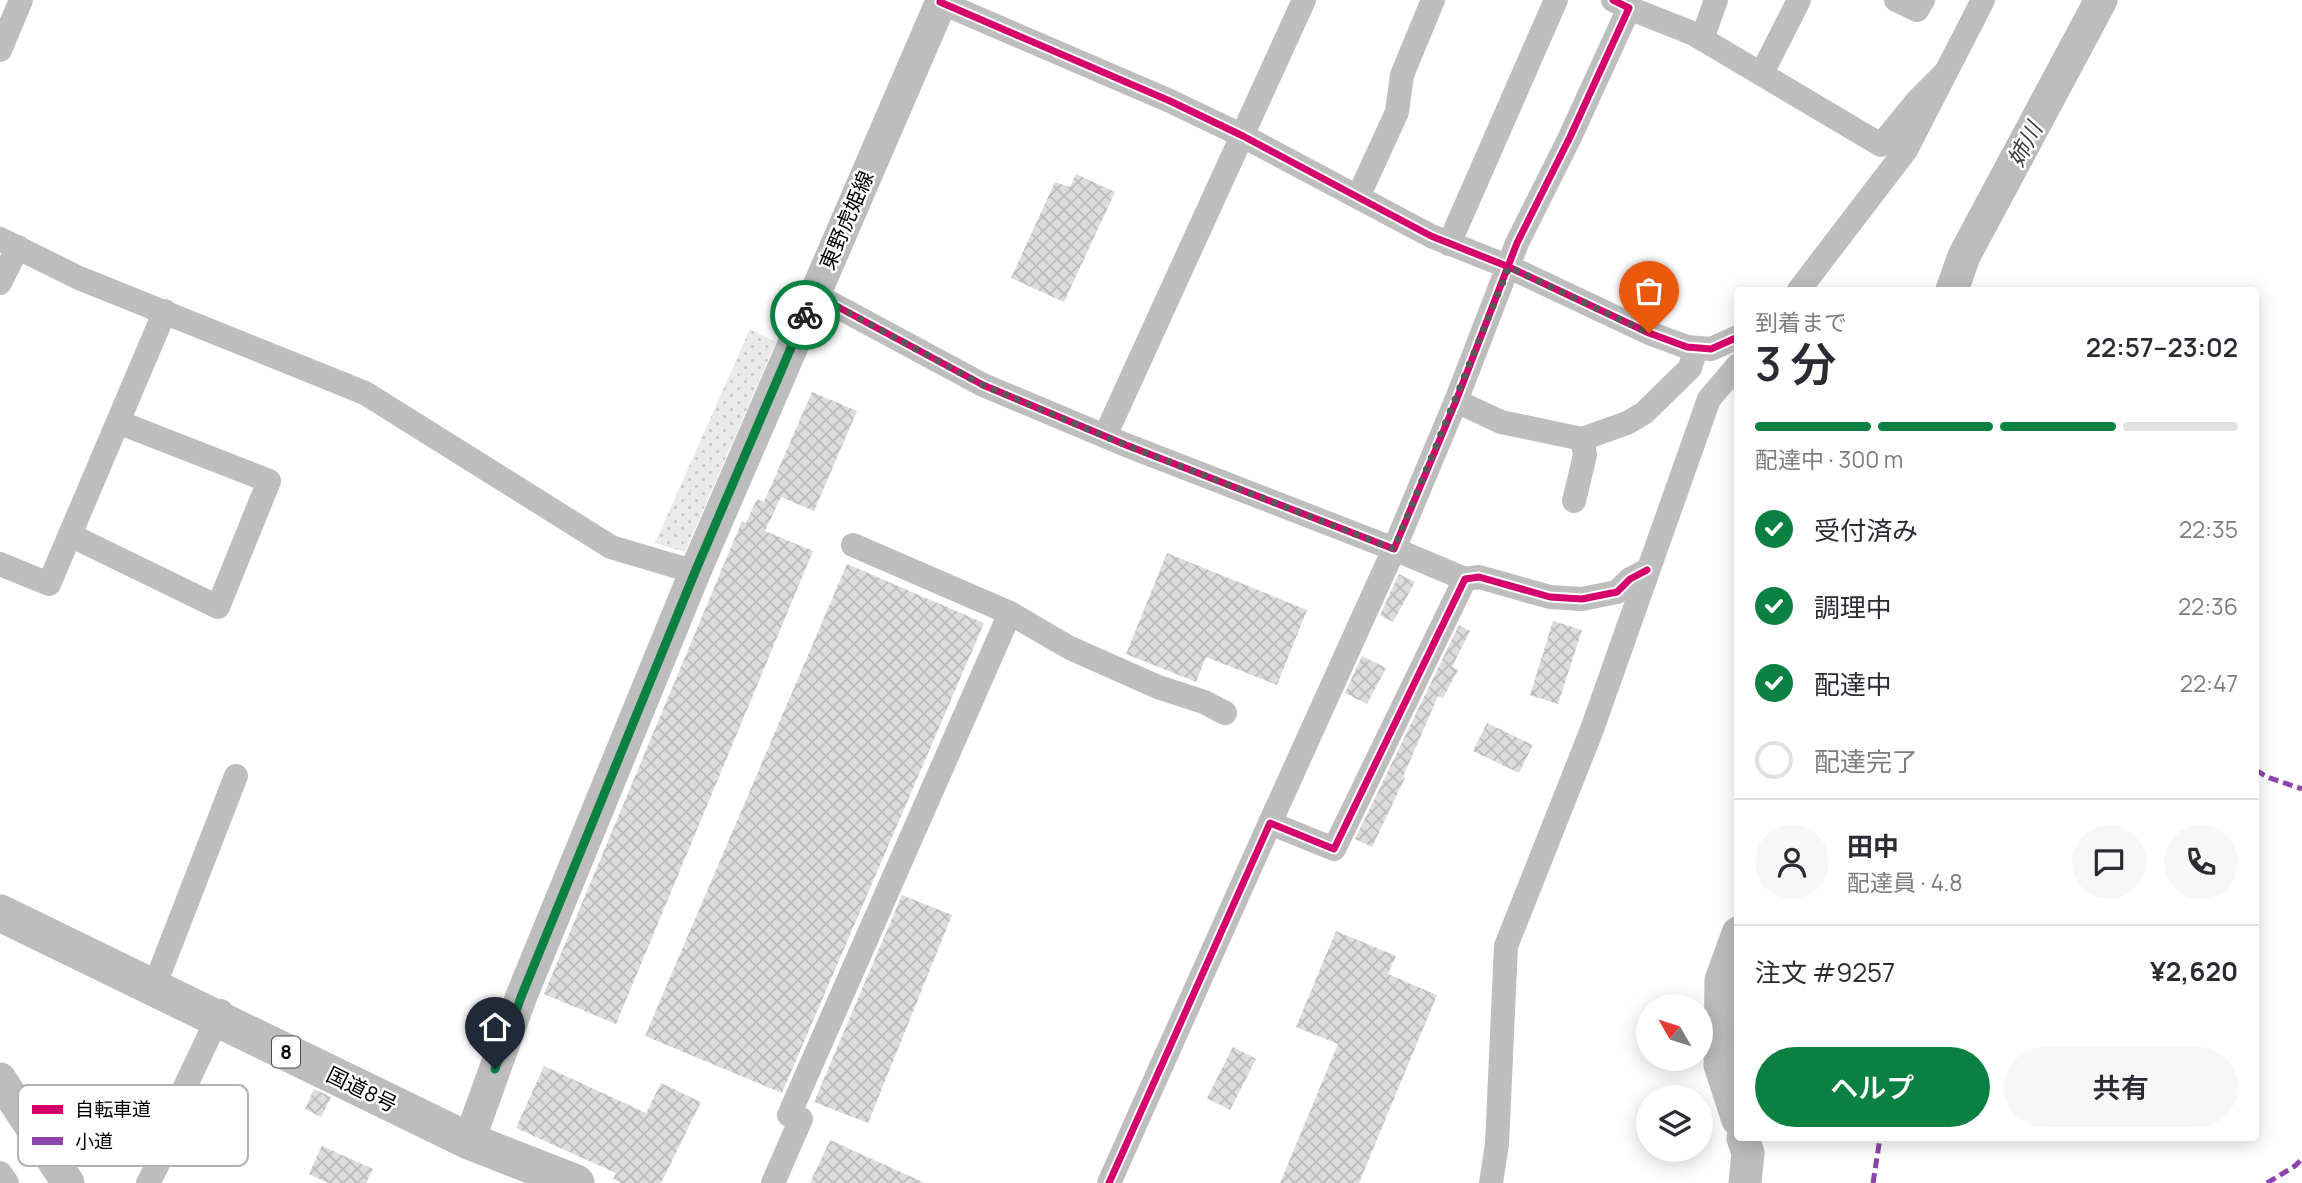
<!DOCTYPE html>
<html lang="ja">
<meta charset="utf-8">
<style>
:root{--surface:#fff;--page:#f7f7f7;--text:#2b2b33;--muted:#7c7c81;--line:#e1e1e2;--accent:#0b8043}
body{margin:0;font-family:Manrope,"Noto Sans JP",sans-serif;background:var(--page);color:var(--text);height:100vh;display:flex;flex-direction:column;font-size:26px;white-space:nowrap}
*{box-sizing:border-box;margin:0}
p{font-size:23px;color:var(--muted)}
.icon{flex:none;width:38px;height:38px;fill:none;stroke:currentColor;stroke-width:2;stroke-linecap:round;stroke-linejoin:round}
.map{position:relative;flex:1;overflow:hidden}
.sheet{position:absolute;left:1734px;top:287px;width:525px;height:854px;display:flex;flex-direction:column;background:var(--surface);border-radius:7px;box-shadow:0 4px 18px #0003}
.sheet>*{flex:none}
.needle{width:46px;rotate:309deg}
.controls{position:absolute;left:1636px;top:994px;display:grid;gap:14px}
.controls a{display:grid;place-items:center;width:77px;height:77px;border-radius:50%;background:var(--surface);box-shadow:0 4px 18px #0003;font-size:35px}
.pin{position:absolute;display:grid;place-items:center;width:60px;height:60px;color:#fff;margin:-72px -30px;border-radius:50% 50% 50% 0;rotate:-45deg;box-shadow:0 0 7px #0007}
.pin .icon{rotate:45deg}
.courier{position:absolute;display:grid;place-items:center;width:70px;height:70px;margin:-35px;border:5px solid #0b8043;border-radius:50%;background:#fff;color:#222;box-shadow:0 2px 9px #0007}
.overview em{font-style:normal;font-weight:600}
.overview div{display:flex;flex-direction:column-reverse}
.overview{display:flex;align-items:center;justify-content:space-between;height:119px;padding:0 21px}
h1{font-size:46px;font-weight:600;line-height:52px}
.bar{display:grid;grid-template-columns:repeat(4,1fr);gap:10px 7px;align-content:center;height:84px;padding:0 21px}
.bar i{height:9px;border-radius:5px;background:var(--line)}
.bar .on{background:var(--accent)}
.bar p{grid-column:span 4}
.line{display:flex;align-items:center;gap:18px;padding:0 21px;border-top:2px solid var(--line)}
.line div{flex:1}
.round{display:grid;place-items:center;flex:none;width:74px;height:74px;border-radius:37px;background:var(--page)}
ol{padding:0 21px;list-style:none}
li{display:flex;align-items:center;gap:21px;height:77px}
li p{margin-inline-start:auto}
li .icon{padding:7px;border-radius:50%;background:var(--accent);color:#fff;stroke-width:4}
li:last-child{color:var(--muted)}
li i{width:38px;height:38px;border:4px solid var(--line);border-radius:50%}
.primary-button{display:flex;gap:14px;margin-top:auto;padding:14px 21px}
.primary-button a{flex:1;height:80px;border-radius:42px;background:var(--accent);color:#fff;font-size:28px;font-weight:600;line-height:80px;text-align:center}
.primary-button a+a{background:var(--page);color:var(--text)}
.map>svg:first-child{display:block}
.grass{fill:url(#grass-dots)}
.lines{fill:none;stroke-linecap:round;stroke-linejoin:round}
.river{stroke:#bcbcbc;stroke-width:33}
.building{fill:url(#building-cross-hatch)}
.minor{stroke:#bebebe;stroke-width:24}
.major{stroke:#bdbdbd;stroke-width:32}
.highway{stroke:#bdbdbd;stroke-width:37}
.quiet{stroke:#8e44ad;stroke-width:5;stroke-dasharray:10 5;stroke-linecap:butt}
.cycleway-casing{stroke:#fff;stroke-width:11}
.cycleway{stroke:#d6006c;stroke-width:7}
.done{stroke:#595959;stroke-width:7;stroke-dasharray:0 12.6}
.route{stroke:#0b8043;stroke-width:9}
.labels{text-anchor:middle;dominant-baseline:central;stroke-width:5;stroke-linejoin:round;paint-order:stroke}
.shield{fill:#fff;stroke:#4c4c4c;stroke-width:2}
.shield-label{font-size:19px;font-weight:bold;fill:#000}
.street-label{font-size:21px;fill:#000;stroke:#fff}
.water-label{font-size:23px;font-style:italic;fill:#404040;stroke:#fff}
.key{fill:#fff;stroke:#b2b2b2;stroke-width:2}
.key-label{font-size:19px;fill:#000}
</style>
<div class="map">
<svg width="2302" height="1183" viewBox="0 0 2302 1183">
<defs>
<pattern id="grass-dots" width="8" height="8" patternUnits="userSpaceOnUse" patternTransform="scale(1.75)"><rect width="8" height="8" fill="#eaeaea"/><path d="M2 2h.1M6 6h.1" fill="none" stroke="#c7c7c7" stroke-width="1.8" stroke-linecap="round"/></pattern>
<pattern id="building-cross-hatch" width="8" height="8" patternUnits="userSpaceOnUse" patternTransform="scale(1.75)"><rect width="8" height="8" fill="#dcdcdc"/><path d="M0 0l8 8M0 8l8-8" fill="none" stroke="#bbb"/></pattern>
</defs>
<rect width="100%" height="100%" fill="#fff"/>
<!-- grass -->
<path class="grass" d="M750,329L776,342L685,552L655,543Z"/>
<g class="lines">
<!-- river -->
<g class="river">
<path d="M1952,290L1964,256L2101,0"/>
<path d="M1738,933L1721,980L1720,1065L1738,1120"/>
<path d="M0,1079L68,1183"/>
<path d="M1743,1138L1748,1153L1745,1183"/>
</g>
</g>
<!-- building -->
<g class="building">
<path d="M1076,174L1115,192L1064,302L1011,278L1055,182L1070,187Z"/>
<path d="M812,392L857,411L814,511L781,497L765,531L813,551L616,1024L544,994L742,521L746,523L757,499L764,502Z"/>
<path d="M1167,553L1307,610L1277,685L1206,657L1196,682L1126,654Z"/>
<path d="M847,564L984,623L782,1093L645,1036Z"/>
<path d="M1399,574L1415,582L1393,622L1380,615Z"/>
<path d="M1553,621L1582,630L1558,704L1530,695Z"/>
<path d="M1459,625L1470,631L1452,667L1458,670L1443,698L1438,696L1403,777L1405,778L1372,847L1355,839Z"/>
<path d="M1362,656L1386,668L1367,704L1345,693Z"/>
<path d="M1487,723L1533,745L1519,773L1473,751Z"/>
<path d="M902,895L952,915L868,1123L814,1102Z"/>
<path d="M1336,931L1396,956L1388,974L1437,995L1359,1183H1280L1338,1044L1296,1027Z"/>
<path d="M1233,1047L1256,1059L1230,1110L1207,1098Z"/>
<path d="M544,1066L646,1113L661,1083L701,1102L661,1183H621L613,1179L616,1173L516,1128Z"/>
<path d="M314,1089L331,1097L321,1117L305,1109Z"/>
<path d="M830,1140L925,1183H810Z"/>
<path d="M322,1146L373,1169L366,1183H328L309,1174Z"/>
</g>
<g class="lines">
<!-- minor -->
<g class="minor">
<path d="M1896,0L1917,10L1923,0"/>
<path d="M940,2L1170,101L1243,136L1431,236L1509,267L1649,333L1687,347L1711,349L1738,337"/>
<path d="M1629,8L1692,33L1881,145L1917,101L1945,73"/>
<path d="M1702,39L1716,0"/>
<path d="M0,50L21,0"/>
<path d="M1762,73L1799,0"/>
<path d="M1358,197L1397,112L1402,75L1433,0"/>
<path d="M0,239L79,278L365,393L611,547L695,572"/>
<path d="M1449,244L1556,0"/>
<path d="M0,283L18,247"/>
<path d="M1799,290L1906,150L1983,0"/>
<path d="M814,294L983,385L1126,445L1394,549L1456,401L1517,243L1570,137L1629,8L1613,0"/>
<path d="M1456,401L1501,422L1582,439L1585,455L1574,501"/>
<path d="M1105,436L1304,0"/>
<path d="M1582,439L1627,423L1644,413L1690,368L1696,348"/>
<path d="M70,535L218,607L269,481L118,422"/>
<path d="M0,564L49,584L165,311"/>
<path d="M1010,613L1070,648L1158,687L1204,702L1225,713"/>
<path d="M1270,823L1394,549L1465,579"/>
<path d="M154,987L236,776"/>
<path d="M0,1173L7,1183"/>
<path d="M148,1183L157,1166L174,1110L221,1011"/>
<path d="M773,1183L801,1119L789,1115L1010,613L853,545"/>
<path d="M1109,1183L1270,823L1334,849L1465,579L1479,577L1550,597L1582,599L1617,592L1630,579L1647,570"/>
<path d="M1491,1183L1497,1144L1506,946L1591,732L1709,399L1738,365"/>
</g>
<!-- major -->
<path class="major" d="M469,1141L521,997L695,572L942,0"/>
<!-- highway -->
<path class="highway" d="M0,913L469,1141L576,1183"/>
<!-- quiet -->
<g class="quiet">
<path d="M2256,770L2267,777L2302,789"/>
<path d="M1873,1183L1880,1138"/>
<path d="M2267,1183L2295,1166L2302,1159"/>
</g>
<defs>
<g id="cycleway">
<path d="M940,2L1170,101L1243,136L1431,236L1509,267L1649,333L1687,347L1711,349L1738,337"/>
<path d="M814,294L983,385L1126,445L1394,549L1456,401L1517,243L1570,137L1629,8L1613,0"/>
<path d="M1109,1183L1270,823L1334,849L1465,579L1479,577L1550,597L1582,599L1617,592L1630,579L1647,570"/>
</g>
</defs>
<!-- cycleway casing -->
<use href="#cycleway" class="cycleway-casing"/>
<!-- cycleway -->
<use href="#cycleway" class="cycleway"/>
</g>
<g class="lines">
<!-- done -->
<path class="done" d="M805,315L814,294L983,385L1126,445L1394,549L1509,267L1649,333"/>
<!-- route -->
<path class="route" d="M495,1069L521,997L695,572L805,315"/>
</g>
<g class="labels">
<!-- shield labels -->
<rect class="shield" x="272" y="1036.5" width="28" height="31" rx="5"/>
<g class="shield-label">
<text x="286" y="1052">8</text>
</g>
<!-- street labels -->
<g class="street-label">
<text transform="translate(846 220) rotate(-67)">東野虎姫線</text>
<text transform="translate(362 1089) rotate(26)">国道8号</text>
</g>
<!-- water labels -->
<g class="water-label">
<text transform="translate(2024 144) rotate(-62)">姉川</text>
</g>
</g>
<!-- legend -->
<rect x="18" y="1085" width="230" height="81" rx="10" class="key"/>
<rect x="32" y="1105" width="31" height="9" fill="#d6006c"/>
<rect x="32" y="1137" width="31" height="8" fill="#8e44ad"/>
<g class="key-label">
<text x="75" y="1116">自転車道</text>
<text x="75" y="1148">小道</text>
</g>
</svg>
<div class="controls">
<a><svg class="needle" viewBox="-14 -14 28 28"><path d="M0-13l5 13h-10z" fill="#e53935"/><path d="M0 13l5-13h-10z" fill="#7c7c81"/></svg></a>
<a><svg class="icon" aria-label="layers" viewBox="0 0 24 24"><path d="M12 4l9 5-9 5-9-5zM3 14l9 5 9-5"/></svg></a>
</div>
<div class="pin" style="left:1649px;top:333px;background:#ea580c"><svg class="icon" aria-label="bag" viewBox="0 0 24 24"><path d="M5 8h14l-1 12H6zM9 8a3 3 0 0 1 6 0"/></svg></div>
<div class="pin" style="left:495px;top:1069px;background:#1f2937"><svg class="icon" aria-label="home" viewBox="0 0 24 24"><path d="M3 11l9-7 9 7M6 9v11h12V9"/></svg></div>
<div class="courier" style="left:805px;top:315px"><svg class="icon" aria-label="bike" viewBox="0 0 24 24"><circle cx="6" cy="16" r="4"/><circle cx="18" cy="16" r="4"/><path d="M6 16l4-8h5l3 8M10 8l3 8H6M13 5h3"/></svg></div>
<section class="sheet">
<div class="overview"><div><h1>3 分</h1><p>到着まで</p></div><em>22:57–23:02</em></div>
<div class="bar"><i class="on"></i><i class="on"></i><i class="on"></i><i></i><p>配達中 · 300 m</p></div>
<ol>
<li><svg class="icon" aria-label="check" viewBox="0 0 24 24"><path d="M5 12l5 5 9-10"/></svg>受付済み<p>22:35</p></li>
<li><svg class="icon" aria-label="check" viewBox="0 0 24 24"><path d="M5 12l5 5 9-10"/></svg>調理中<p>22:36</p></li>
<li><svg class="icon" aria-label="check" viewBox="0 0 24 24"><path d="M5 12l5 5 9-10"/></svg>配達中<p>22:47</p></li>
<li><i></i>配達完了</li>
</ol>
<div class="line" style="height:126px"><a class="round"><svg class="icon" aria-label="person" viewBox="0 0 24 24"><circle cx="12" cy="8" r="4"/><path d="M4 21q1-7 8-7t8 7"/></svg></a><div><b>田中</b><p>配達員 · 4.8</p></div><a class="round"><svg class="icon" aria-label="chat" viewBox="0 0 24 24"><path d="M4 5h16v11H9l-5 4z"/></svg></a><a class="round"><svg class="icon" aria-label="phone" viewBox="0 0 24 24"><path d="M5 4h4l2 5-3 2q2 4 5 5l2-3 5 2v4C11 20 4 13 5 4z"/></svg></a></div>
<div class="line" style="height:91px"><div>注文 #9257</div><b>¥2,620</b></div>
<div class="primary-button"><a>ヘルプ</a><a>共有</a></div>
</section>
</div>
